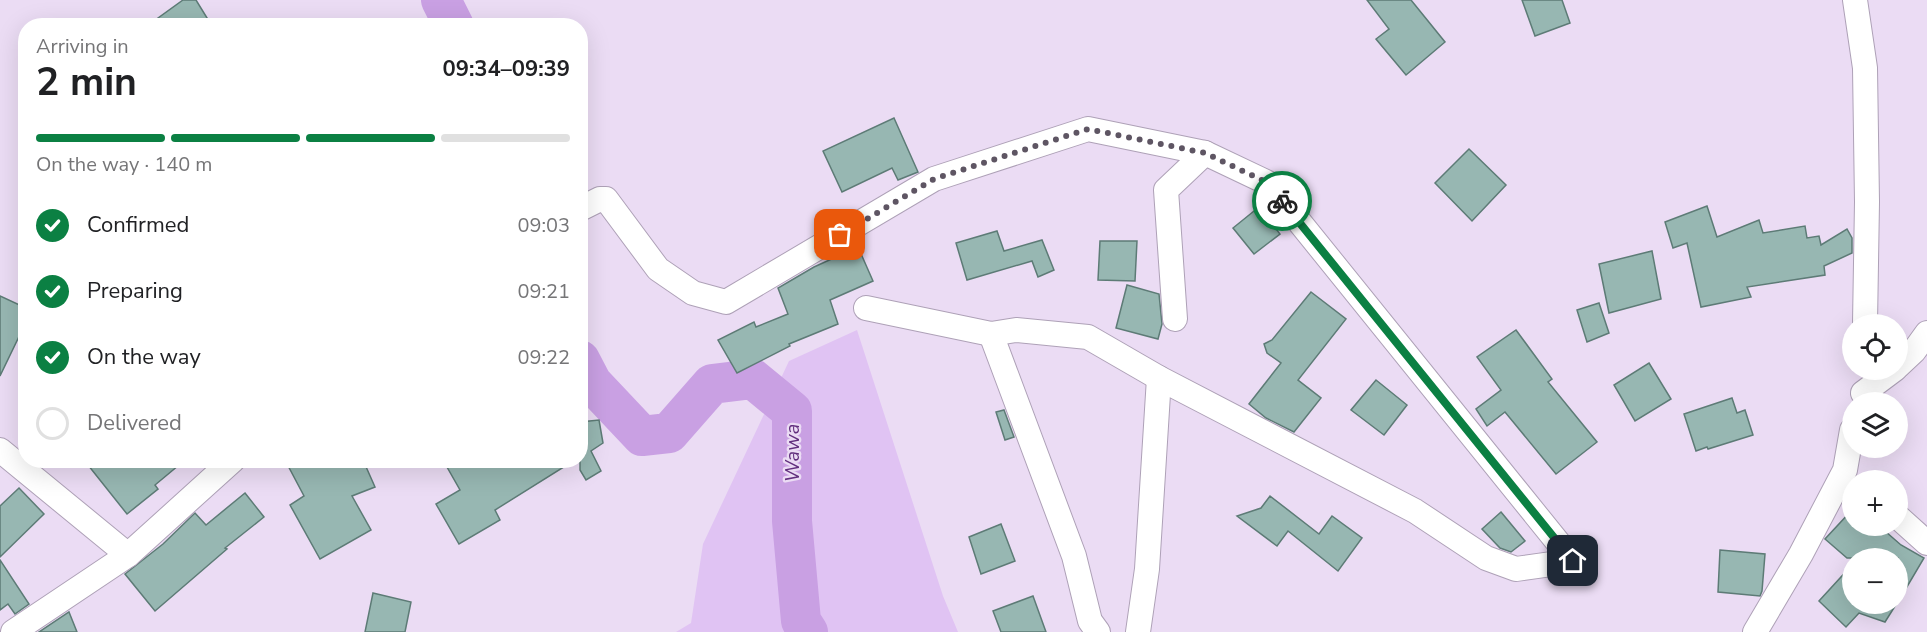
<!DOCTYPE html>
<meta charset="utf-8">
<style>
:root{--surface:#fff;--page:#f2f2f2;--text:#202124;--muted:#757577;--line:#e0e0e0;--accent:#0b8043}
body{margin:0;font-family:"Nunito Sans",sans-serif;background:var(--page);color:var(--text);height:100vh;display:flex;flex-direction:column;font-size:22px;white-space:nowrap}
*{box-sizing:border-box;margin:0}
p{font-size:20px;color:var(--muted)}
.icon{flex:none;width:33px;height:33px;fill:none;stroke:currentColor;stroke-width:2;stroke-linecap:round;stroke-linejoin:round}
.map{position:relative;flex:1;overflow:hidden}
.details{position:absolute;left:18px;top:18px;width:570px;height:450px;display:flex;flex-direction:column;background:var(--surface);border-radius:24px;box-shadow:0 6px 24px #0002}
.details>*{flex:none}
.buttons{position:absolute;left:1842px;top:314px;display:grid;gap:12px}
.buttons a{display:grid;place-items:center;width:66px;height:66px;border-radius:50%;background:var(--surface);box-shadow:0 6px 24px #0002;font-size:30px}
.pin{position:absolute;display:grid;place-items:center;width:51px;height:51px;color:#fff;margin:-26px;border-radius:12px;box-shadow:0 3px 9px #0006}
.courier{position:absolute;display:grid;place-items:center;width:60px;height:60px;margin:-30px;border:4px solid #0b8043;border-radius:50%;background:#fff;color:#222;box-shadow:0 2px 8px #0007}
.headline em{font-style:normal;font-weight:700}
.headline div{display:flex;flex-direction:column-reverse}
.headline{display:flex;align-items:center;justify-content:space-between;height:102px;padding:0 18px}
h1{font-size:39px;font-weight:700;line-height:45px}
.bar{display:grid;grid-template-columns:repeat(4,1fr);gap:9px 6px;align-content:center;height:72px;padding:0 18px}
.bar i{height:8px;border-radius:4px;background:var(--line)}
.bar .selected{background:var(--accent)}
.bar p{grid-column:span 4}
ol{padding:0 18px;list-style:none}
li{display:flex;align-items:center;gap:18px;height:66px}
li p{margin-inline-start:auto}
li .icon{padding:6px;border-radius:50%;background:var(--accent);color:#fff;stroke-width:4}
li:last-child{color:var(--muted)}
li i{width:33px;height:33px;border:3px solid var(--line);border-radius:50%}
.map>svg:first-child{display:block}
.green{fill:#e0c3f3}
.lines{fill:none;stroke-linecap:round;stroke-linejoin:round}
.river{stroke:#c9a0e3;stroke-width:40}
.building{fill:#97b7b2;stroke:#5d7b76;stroke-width:1.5}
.minor-casing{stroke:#aea1b7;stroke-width:26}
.minor{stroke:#fff;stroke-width:24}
.done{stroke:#5e5563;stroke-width:6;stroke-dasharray:0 10.8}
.route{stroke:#0b8043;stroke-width:8}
.labels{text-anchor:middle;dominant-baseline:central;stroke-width:4.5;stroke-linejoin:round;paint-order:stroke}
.water-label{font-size:20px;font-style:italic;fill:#622f7e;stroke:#ebdcf4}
</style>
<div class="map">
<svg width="1927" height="632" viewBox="0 0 1927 632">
<rect width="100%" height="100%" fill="#ebdcf4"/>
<!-- green -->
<path class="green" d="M857,330L943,596L958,632H676L691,623L703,544L789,361Z"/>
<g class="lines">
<!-- river -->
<g class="river">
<path d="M441,0L454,26"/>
<path d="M580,360L592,383L642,436L669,433L712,384L753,379L792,411V521L801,621L808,632"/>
</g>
</g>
<!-- building -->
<g class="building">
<path d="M183,0H196L212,26H147Z"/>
<path d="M1367,0H1411L1445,42L1406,75L1376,39L1389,29Z"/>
<path d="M1522,0H1562L1570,23L1535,36Z"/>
<path d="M894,118L918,172L898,180L892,168L842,192L823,151Z"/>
<path d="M1469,149L1506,185L1472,221L1435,183Z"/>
<path d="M1707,206L1717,237L1759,220L1763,233L1805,226L1807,238L1819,236L1821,245L1847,229L1852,238V253L1824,266L1825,275L1747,287L1751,297L1701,307L1687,243L1673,248L1665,222Z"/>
<path d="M1259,207L1280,234L1254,254L1233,228Z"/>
<path d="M997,231L1004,251L1042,240L1054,270L1038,277L1032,261L967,280L956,243Z"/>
<path d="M1100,241H1137L1135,281L1098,280Z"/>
<path d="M858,247L873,281L830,300L838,324L789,344L790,346L737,373L718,340L754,322L756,327L788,314L778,288L814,267Z"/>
<path d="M1652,251L1661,299L1609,313L1599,264Z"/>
<path d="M1127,285L1159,294L1162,324L1158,339L1116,328Z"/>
<path d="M1311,292L1346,319L1298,380L1321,398L1294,432L1266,418L1249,404L1281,363L1267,353L1264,344L1272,340Z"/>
<path d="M0,296L26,308V322L0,376Z"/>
<path d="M1599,303L1609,333L1587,342L1577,310Z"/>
<path d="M1516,330L1552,379L1548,382L1597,442L1556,474L1505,412L1487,426L1476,409L1501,390L1477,357Z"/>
<path d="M1649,363L1671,399L1635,421L1614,385Z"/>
<path d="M1376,380L1407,405L1384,435L1351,410Z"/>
<path d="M1732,398L1737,413L1745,410L1753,435L1708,449L1707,447L1696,451L1684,414Z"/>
<path d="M1004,410L1014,437L1005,440L996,412Z"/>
<path d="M599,420L603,443L591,451L601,471L586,480L580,470V422Z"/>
<path d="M84,460H185L155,485L158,489L127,514Z"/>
<path d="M285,460H363L375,487L352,496L371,530L320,559L290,505L304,496Z"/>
<path d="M443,460H575L495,510L500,520L459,544L436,504L460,490Z"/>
<path d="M19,488L44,514L0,557V506Z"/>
<path d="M245,493L264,517L225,548L227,549L155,611L125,574L163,544L195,513L206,525Z"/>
<path d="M1270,496L1319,534L1332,516L1362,538L1338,571L1288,531L1277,546L1237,516L1261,508Z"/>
<path d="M1852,510V525H1878L1901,545L1924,558L1898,602V558H1847L1825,539Z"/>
<path d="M1501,512L1525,541L1511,552L1500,548L1482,529Z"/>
<path d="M1001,524L1015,561L981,574L969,537Z"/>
<path d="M1720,550L1765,554L1762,591L1760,596L1718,592Z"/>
<path d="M0,560L29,604L15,614L8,604L0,610Z"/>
<path d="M1852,565V603H1897L1885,622L1859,613L1846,627L1819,601Z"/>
<path d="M373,593L411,602L405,632H365Z"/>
<path d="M1033,596L1046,632H1001L993,611Z"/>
<path d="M69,612L77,632H39Z"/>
</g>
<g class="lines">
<defs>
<g id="minor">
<path d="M1855,0L1865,68L1867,202L1865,324"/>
<path d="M580,209L600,199H606L658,269L693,293L726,302L934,179L1088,129L1205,153"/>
<path d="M866,308L991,334L1016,330L1088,337L1159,378L1415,511L1486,558L1516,569L1573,561L1268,183L1205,153L1166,190L1175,319"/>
<path d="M991,334L1074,556L1090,621L1098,632"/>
<path d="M1898,366L1914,351L1927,333"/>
<path d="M1863,393L1895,369"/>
<path d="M0,450L128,555"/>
<path d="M1898,517L1927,543"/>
<path d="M13,632L128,555L233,460"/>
<path d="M1138,632L1147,569L1159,378"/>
<path d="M1755,632L1801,554L1845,470L1852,430"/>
</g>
</defs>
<!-- minor casing -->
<use href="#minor" class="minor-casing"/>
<!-- minor -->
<use href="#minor" class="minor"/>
</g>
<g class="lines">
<!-- done -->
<path class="done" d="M840,235L934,179L1088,129L1205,153L1268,183L1282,201"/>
<!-- route -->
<path class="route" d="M1282,201L1573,561"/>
</g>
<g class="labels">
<!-- water labels -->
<g class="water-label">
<text transform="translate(792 453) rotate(-90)">Wawa</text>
</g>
</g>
</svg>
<div class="buttons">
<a><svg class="icon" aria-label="locate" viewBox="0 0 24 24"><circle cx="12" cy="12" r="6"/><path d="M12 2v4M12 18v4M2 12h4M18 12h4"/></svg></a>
<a><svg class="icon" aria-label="layers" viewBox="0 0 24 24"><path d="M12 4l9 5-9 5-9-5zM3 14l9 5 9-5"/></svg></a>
<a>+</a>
<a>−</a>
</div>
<div class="pin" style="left:840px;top:235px;background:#ea580c"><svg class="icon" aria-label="bag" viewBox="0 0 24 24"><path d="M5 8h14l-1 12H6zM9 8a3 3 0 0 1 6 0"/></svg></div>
<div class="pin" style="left:1573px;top:561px;background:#1f2937"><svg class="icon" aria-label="home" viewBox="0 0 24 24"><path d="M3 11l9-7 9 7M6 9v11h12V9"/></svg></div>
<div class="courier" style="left:1282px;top:201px"><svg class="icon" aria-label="bike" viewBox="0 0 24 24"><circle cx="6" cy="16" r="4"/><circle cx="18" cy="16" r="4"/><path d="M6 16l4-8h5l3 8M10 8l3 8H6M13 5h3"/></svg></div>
<section class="details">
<div class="headline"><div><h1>2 min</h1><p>Arriving in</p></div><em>09:34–09:39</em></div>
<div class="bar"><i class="selected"></i><i class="selected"></i><i class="selected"></i><i></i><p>On the way · 140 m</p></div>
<ol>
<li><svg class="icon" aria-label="check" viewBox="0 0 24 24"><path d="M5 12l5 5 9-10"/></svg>Confirmed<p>09:03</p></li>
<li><svg class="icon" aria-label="check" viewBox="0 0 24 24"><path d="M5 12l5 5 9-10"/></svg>Preparing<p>09:21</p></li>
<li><svg class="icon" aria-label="check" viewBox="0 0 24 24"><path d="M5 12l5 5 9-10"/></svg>On the way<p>09:22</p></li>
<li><i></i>Delivered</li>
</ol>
</section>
</div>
